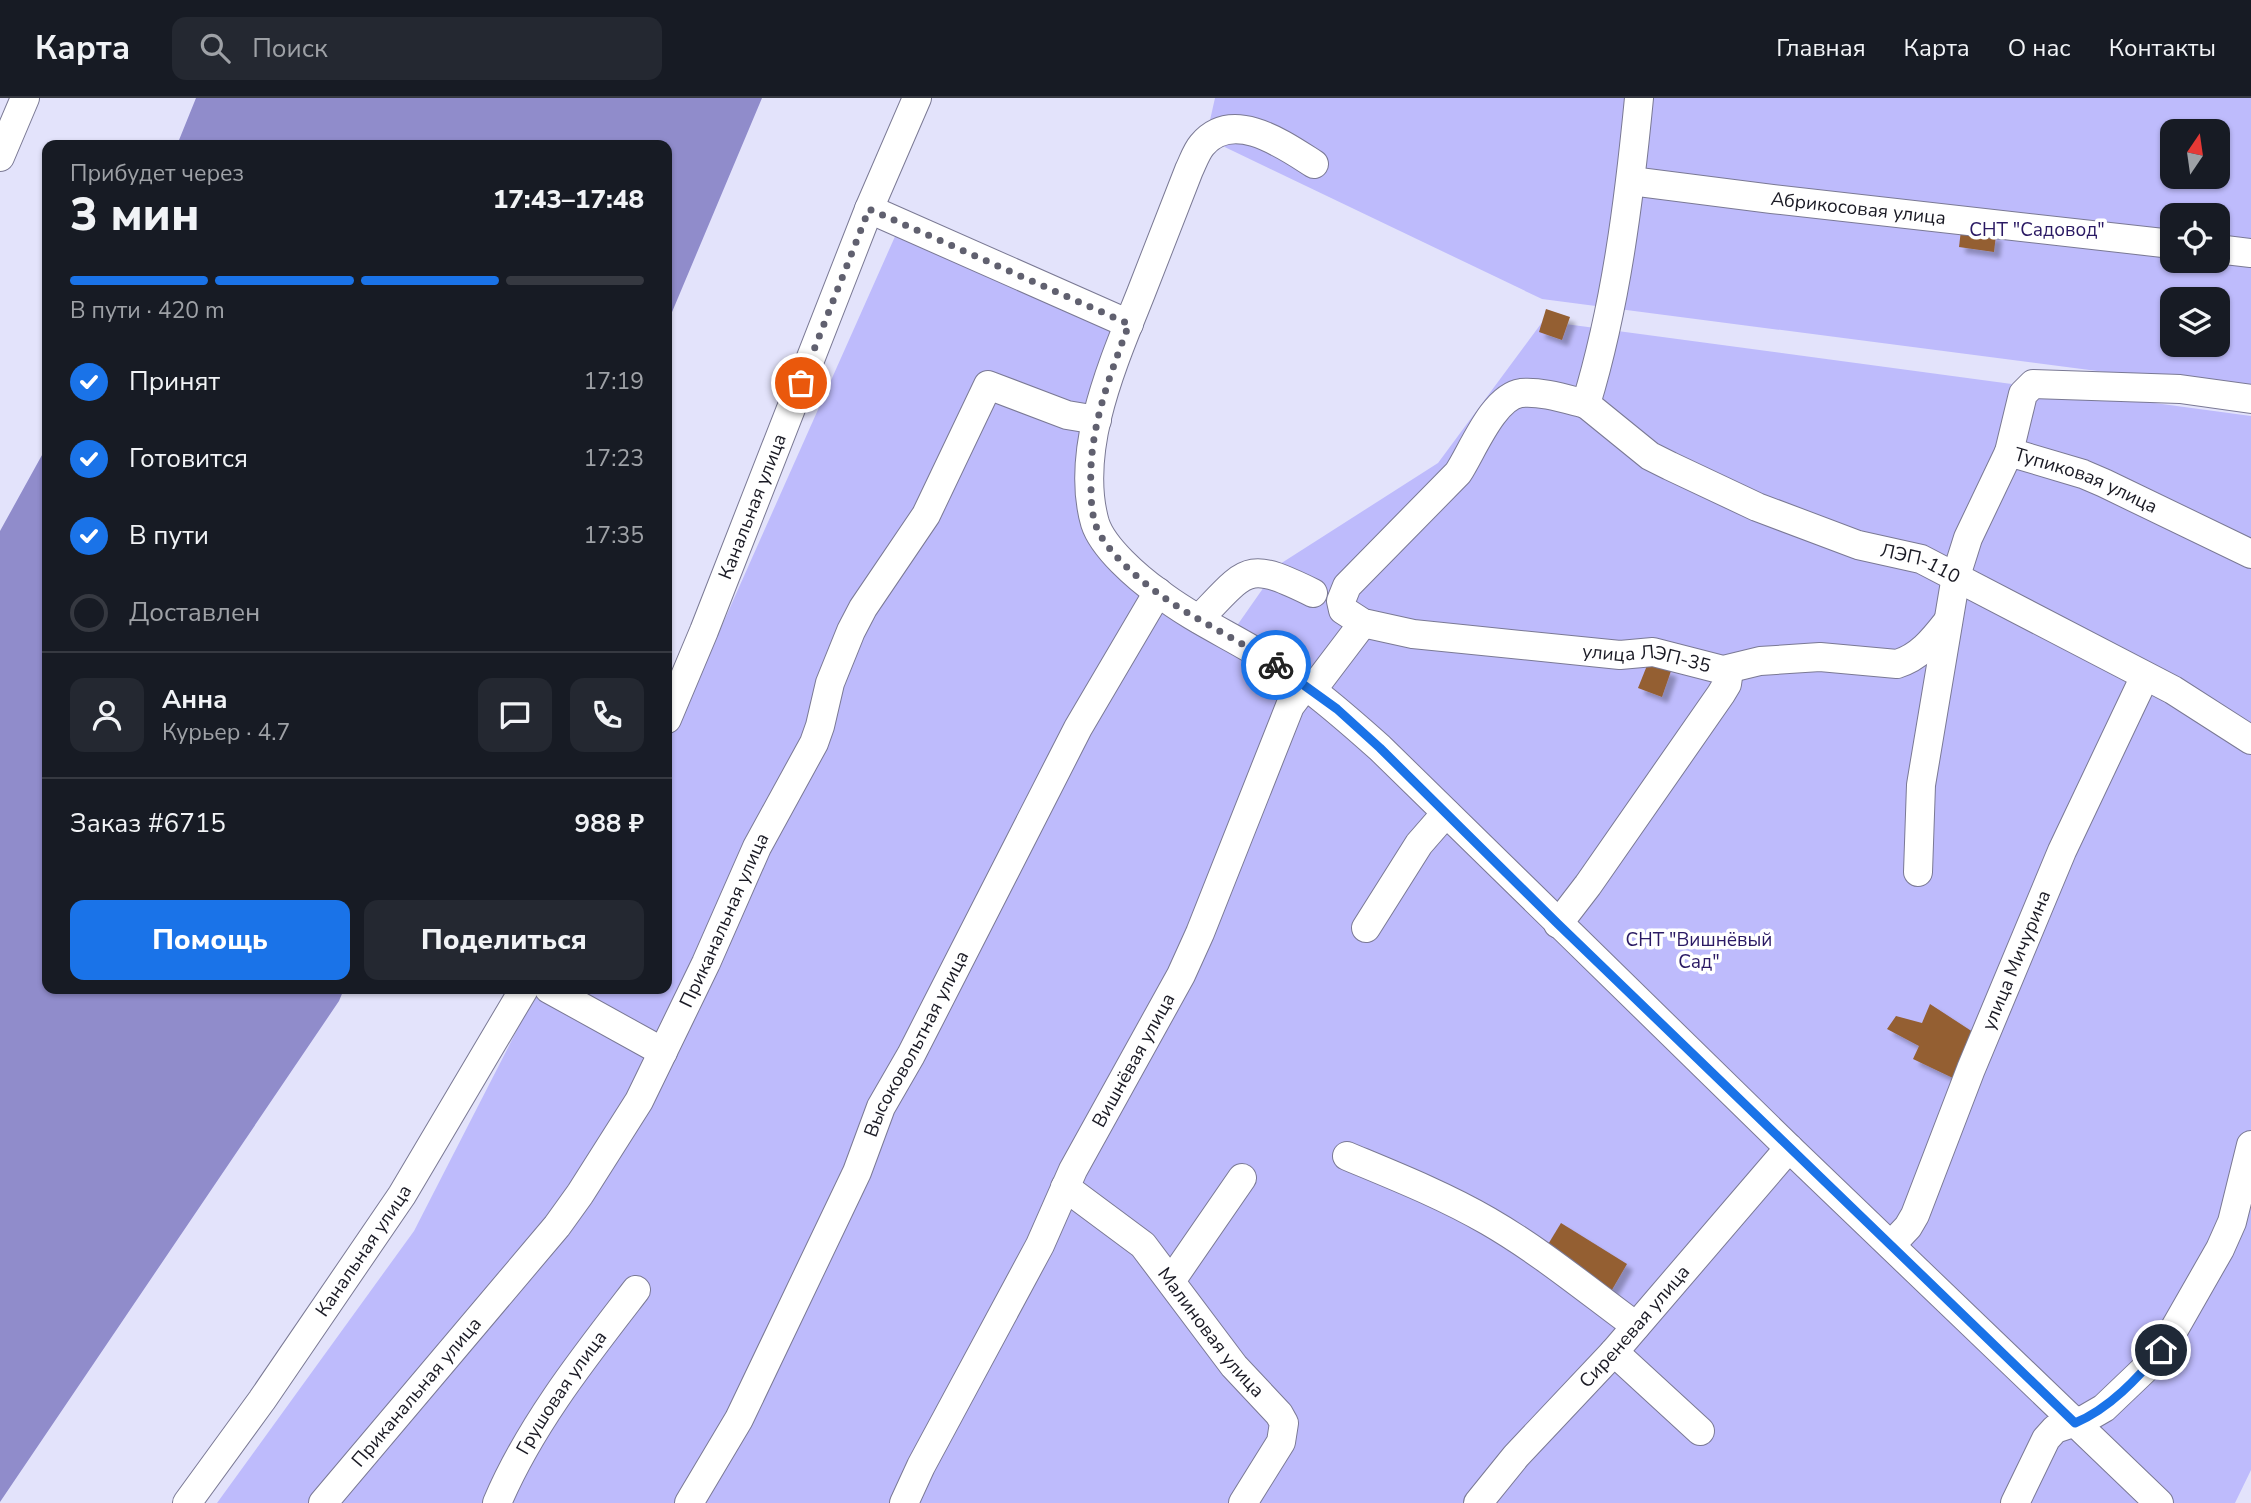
<!DOCTYPE html>
<html lang="ru">
<meta charset="utf-8">
<style>
:root{--surface:#171b24;--page:#242831;--text:#f1f3f6;--muted:#9ea1a6;--line:#363941;--accent:#1a73e8}
body{margin:0;font-family:"Nunito Sans",sans-serif;background:var(--page);color:var(--text);height:100vh;display:flex;flex-direction:column;font-size:26px;white-space:nowrap}
*{box-sizing:border-box;margin:0}
p{font-size:23px;color:var(--muted)}
.icon{flex:none;width:38px;height:38px;fill:none;stroke:currentColor;stroke-width:2;stroke-linecap:round;stroke-linejoin:round}
.map{position:relative;flex:1;overflow:hidden}
.details{position:absolute;left:42px;top:42px;width:630px;height:854px;display:flex;flex-direction:column;background:var(--surface);border-radius:14px;box-shadow:0 2px 5px #0004}
.details>*{flex:none}
.needle{width:46px;rotate:13deg}
.tools{position:absolute;left:2160px;top:21px;display:grid;gap:14px}
.tools a{display:grid;place-items:center;width:70px;height:70px;border-radius:14px;background:var(--surface);box-shadow:0 2px 5px #0004;font-size:35px}
.pin{position:absolute;display:grid;place-items:center;width:60px;height:60px;color:#fff;margin:-30px;border:4px solid #fff;border-radius:50%;box-shadow:0 2px 7px #0007}
.courier{position:absolute;display:grid;place-items:center;width:70px;height:70px;margin:-35px;border:5px solid #1a73e8;border-radius:50%;background:#fff;color:#222;box-shadow:0 2px 9px #0007}
.overview em{font-style:normal;font-weight:800}
.overview div{display:flex;flex-direction:column-reverse}
.overview{display:flex;align-items:center;justify-content:space-between;height:119px;padding:0 28px}
h1{font-size:46px;font-weight:800;line-height:52px}
.bar{display:grid;grid-template-columns:repeat(4,1fr);gap:10px 7px;align-content:center;height:84px;padding:0 28px}
.bar i{height:9px;border-radius:5px;background:var(--line)}
.bar .active{background:var(--accent)}
.bar p{grid-column:span 4}
.line{display:flex;align-items:center;gap:18px;padding:0 28px;border-top:2px solid var(--line)}
.line div{flex:1}
.round{display:grid;place-items:center;flex:none;width:74px;height:74px;border-radius:14px;background:var(--page)}
ol{padding:0 28px;list-style:none}
li{display:flex;align-items:center;gap:21px;height:77px}
li p{margin-inline-start:auto}
li .icon{padding:7px;border-radius:50%;background:var(--accent);color:#fff;stroke-width:4}
li:last-child{color:var(--muted)}
li i{width:38px;height:38px;border:4px solid var(--line);border-radius:50%}
.primary-button{display:flex;gap:14px;margin-top:auto;padding:14px 28px}
.primary-button a{flex:1;height:80px;border-radius:14px;background:var(--accent);color:#fff;font-size:28px;font-weight:800;line-height:80px;text-align:center}
.primary-button a+a{background:var(--page);color:var(--text)}
header{display:flex;align-items:center;gap:42px;box-sizing:border-box;height:98px;padding:0 35px;background:var(--surface);border-bottom:2px solid var(--line)}
header strong{font-size:33px}
nav{display:flex;gap:38px;margin-inline-start:auto;font-size:24px}
.search{width:490px;height:63px;background:var(--page);display:flex;align-items:center;gap:18px;box-sizing:border-box;padding:0 24px;border-radius:14px;color:var(--muted);font-size:26px}
.map>svg:first-child{display:block}
.green{fill:#bebbfc;fill-rule:evenodd}
.water{fill:#908ccb}
.building{fill:#945f32;filter:url(#shadow)}
.lines{fill:none;stroke-linecap:round;stroke-linejoin:round}
.minor-casing{stroke:#7a7994;stroke-width:30}
.minor{stroke:#fff;stroke-width:28}
.done{stroke:#60606f;stroke-width:7;stroke-dasharray:0 12.6}
.route{stroke:#1a73e8;stroke-width:9}
.labels{text-anchor:middle;dominant-baseline:central;stroke-width:7;stroke-linejoin:round;paint-order:stroke}
.street-label{font-size:19px;fill:#1a1a24;stroke:#fff}
.park-label{font-size:19px;fill:#2a1963;stroke:#fff}
</style>
<header>
<strong>Карта</strong>
<div class="search"><svg class="icon" aria-label="search" viewBox="0 0 24 24"><circle cx="10" cy="10" r="6"/><path d="M15 15l6 6"/></svg>Поиск</div>
<nav><a>Главная</a><a>Карта</a><a>О нас</a><a>Контакты</a></nav>
</header>
<div class="map">
<svg width="2251" height="1405" viewBox="0 0 2251 1405">
<defs>
<filter id="shadow"><feDropShadow dx="6" dy="6" stdDeviation="2" flood-color="#0004"/></filter>
</defs>
<rect width="100%" height="100%" fill="#e3e3fb"/>
<!-- green -->
<g class="green">
<path d="M1215,0H2251V293L1542,201L1206,40ZM2172,33H2217V79H2172ZM2172,117H2217V163H2172ZM2172,201H2217V247H2172Z"/>
<path d="M897,134L1084,210L1128,244L1091,359L1093,434L1222,549L1280,466L1438,365L1543,223L2251,318V1372L2235,1405H217L414,1133L538,891H667V639L712,550Z"/>
</g>
<!-- water -->
<g class="water">
<path d="M196,0H762L667,226V47H177Z"/>
<path d="M47,348V891H344L339,903L0,1404V433Z"/>
</g>
<!-- building -->
<g class="building">
<path d="M1961,132L1996,137L1994,154L1959,149Z"/>
<path d="M1546,211L1570,219L1562,242L1539,234Z"/>
<path d="M1648,565L1671,573L1662,599L1638,590Z"/>
<path d="M1930,906L1976,936L1955,981L1913,961L1919,948L1887,931L1896,918L1922,925Z"/>
<path d="M1561,1125L1627,1166L1609,1197L1544,1153Z"/>
</g>
<g class="lines">
<defs>
<g id="minor">
<path id="s1" d="M1639,0C1629,103 1616,207 1586,306C1566,301 1541,293 1521,295C1493,299 1472,354 1458,375L1347,488L1341,503L1343,512L1363,525L1413,536L1620,557L1653,554L1723,572L1760,563L1820,559L1897,566C1920,559 1933,542 1948,523"/>
<path d="M0,59L25,0"/>
<path d="M1314,66C1284,47 1233,10 1202,47C1196,54 1193,64 1189,72C1173,113 1157,154 1141,195C1114,263 1074,351 1095,425C1103,450 1138,480 1159,495C1191,520 1229,537 1263,558C1306,585 1343,617 1380,650L1789,1050L2159,1405"/>
<path id="s2" d="M1631,83L1772,101L2172,146"/>
<path d="M869,111L1129,226"/>
<path d="M2217,151L2251,155"/>
<path id="s3" d="M1586,306L1650,358L1670,368L1757,409L1858,447L1921,461L2173,592L2251,642"/>
<path d="M2009,354L2023,296L2033,286L2180,291L2251,301"/>
<path d="M1199,521C1248,470 1246,462 1313,495"/>
<path id="s4" d="M667,621L704,533L869,111L917,0"/>
<path id="s5" d="M1918,774L1921,687L1956,478L1968,440L2009,354L2083,376L2104,385L2251,456"/>
<path d="M1558,826L1588,787L1721,596L1727,586L1729,572"/>
<path d="M1366,830L1419,746L1446,715"/>
<path d="M549,891L663,954"/>
<path d="M1347,1058C1395,1078 1443,1097 1488,1123C1540,1153 1587,1192 1636,1228"/>
<path id="s6" d="M1065,1089L1143,1147L1234,1268L1279,1316L1284,1325L1281,1344L1243,1405"/>
<path id="s7" d="M1891,1147L1908,1129L1915,1117L1971,971L2062,753L2145,578"/>
<path d="M1171,1183L1242,1080"/>
<path d="M1614,1254L1700,1333"/>
<path id="s8" d="M187,1405L262,1302L402,1097L524,891"/>
<path id="s9" d="M323,1405L557,1128L580,1096L639,1003L706,865L757,749L814,645L820,628L830,585L851,533L863,510L926,417L988,287L1067,317L1097,322"/>
<path id="s10" d="M497,1405C530,1327 585,1258 636,1192"/>
<path id="s11" d="M689,1405L739,1321L857,1074L881,1009L911,957L1078,630L1158,494"/>
<path id="s12" d="M904,1405L921,1368L1040,1147L1073,1072L1181,877L1200,835L1290,608L1299,596L1319,583L1363,525"/>
<path id="s13" d="M1478,1405L1516,1358L1614,1254L1789,1050"/>
<path d="M2015,1405L2046,1341L2055,1331L2085,1321L2104,1310L2147,1269L2172,1235L2220,1151L2232,1124L2251,1047"/>
</g>
</defs>
<!-- minor casing -->
<use href="#minor" class="minor-casing"/>
<!-- minor -->
<use href="#minor" class="minor"/>
</g>
<g class="lines">
<!-- done -->
<path class="done" d="M801,285L869,111L1129,226C1109,280 1088,333 1091,391C1091,403 1092,417 1096,428C1107,457 1150,491 1175,507C1208,528 1244,545 1276,567"/>
<!-- route -->
<path class="route" d="M1276,567L1337,611L1380,650L1558,826L2075,1325C2109,1311 2138,1280 2161,1252"/>
</g>
<g class="labels">
<!-- street labels -->
<g class="street-label">
<text stroke="none"><textPath href="#s2" startOffset="229">Абрикосовая улица</textPath></text>
<text stroke="none"><textPath href="#s5" startOffset="516">Тупиковая улица</textPath></text>
<text stroke="none"><textPath href="#s4" startOffset="229">Канальная улица</textPath></text>
<text stroke="none"><textPath href="#s3" startOffset="374">ЛЭП-110</textPath></text>
<text stroke="none"><textPath href="#s1" startOffset="976">улица ЛЭП-35</textPath></text>
<text stroke="none"><textPath href="#s9" startOffset="712">Приканальная улица</textPath></text>
<text stroke="none"><textPath href="#s7" startOffset="313">улица Мичурина</textPath></text>
<text stroke="none"><textPath href="#s11" startOffset="513">Высоковольтная улица</textPath></text>
<text stroke="none"><textPath href="#s12" startOffset="499">Вишнёвая улица</textPath></text>
<text stroke="none"><textPath href="#s8" startOffset="308">Канальная улица</textPath></text>
<text stroke="none"><textPath href="#s13" startOffset="236">Сиреневая улица</textPath></text>
<text stroke="none"><textPath href="#s6" startOffset="208">Малиновая улица</textPath></text>
<text stroke="none"><textPath href="#s9" startOffset="145">Приканальная улица</textPath></text>
<text stroke="none"><textPath href="#s10" startOffset="128">Грушовая улица</textPath></text>
</g>
<!-- park labels -->
<g class="park-label">
<text x="2037" y="132">СНТ "Садовод"</text>
<text x="1699" y="842">СНТ "Вишнёвый<tspan x="1699" dy="22">Сад"</tspan></text>
</g>
</g>
</svg>
<div class="tools">
<a><svg class="needle" viewBox="-14 -14 28 28"><path d="M0-13l5 13h-10z" fill="#e53935"/><path d="M0 13l5-13h-10z" fill="#9ea1a6"/></svg></a>
<a><svg class="icon" aria-label="locate" viewBox="0 0 24 24"><circle cx="12" cy="12" r="6"/><path d="M12 2v4M12 18v4M2 12h4M18 12h4"/></svg></a>
<a><svg class="icon" aria-label="layers" viewBox="0 0 24 24"><path d="M12 4l9 5-9 5-9-5zM3 14l9 5 9-5"/></svg></a>
</div>
<div class="pin" style="left:801px;top:285px;background:#ea580c"><svg class="icon" aria-label="bag" viewBox="0 0 24 24"><path d="M5 8h14l-1 12H6zM9 8a3 3 0 0 1 6 0"/></svg></div>
<div class="pin" style="left:2161px;top:1252px;background:#1f2937"><svg class="icon" aria-label="home" viewBox="0 0 24 24"><path d="M3 11l9-7 9 7M6 9v11h12V9"/></svg></div>
<div class="courier" style="left:1276px;top:567px"><svg class="icon" aria-label="bike" viewBox="0 0 24 24"><circle cx="6" cy="16" r="4"/><circle cx="18" cy="16" r="4"/><path d="M6 16l4-8h5l3 8M10 8l3 8H6M13 5h3"/></svg></div>
<section class="details">
<div class="overview"><div><h1>3 мин</h1><p>Прибудет через</p></div><em>17:43–17:48</em></div>
<div class="bar"><i class="active"></i><i class="active"></i><i class="active"></i><i></i><p>В пути · 420 m</p></div>
<ol>
<li><svg class="icon" aria-label="check" viewBox="0 0 24 24"><path d="M5 12l5 5 9-10"/></svg>Принят<p>17:19</p></li>
<li><svg class="icon" aria-label="check" viewBox="0 0 24 24"><path d="M5 12l5 5 9-10"/></svg>Готовится<p>17:23</p></li>
<li><svg class="icon" aria-label="check" viewBox="0 0 24 24"><path d="M5 12l5 5 9-10"/></svg>В пути<p>17:35</p></li>
<li><i></i>Доставлен</li>
</ol>
<div class="line" style="height:126px"><a class="round"><svg class="icon" aria-label="person" viewBox="0 0 24 24"><circle cx="12" cy="8" r="4"/><path d="M4 21q1-7 8-7t8 7"/></svg></a><div><b>Анна</b><p>Курьер · 4.7</p></div><a class="round"><svg class="icon" aria-label="chat" viewBox="0 0 24 24"><path d="M4 5h16v11H9l-5 4z"/></svg></a><a class="round"><svg class="icon" aria-label="phone" viewBox="0 0 24 24"><path d="M5 4h4l2 5-3 2q2 4 5 5l2-3 5 2v4C11 20 4 13 5 4z"/></svg></a></div>
<div class="line" style="height:91px"><div>Заказ #6715</div><b>988 ₽</b></div>
<div class="primary-button"><a>Помощь</a><a>Поделиться</a></div>
</section>
</div>
